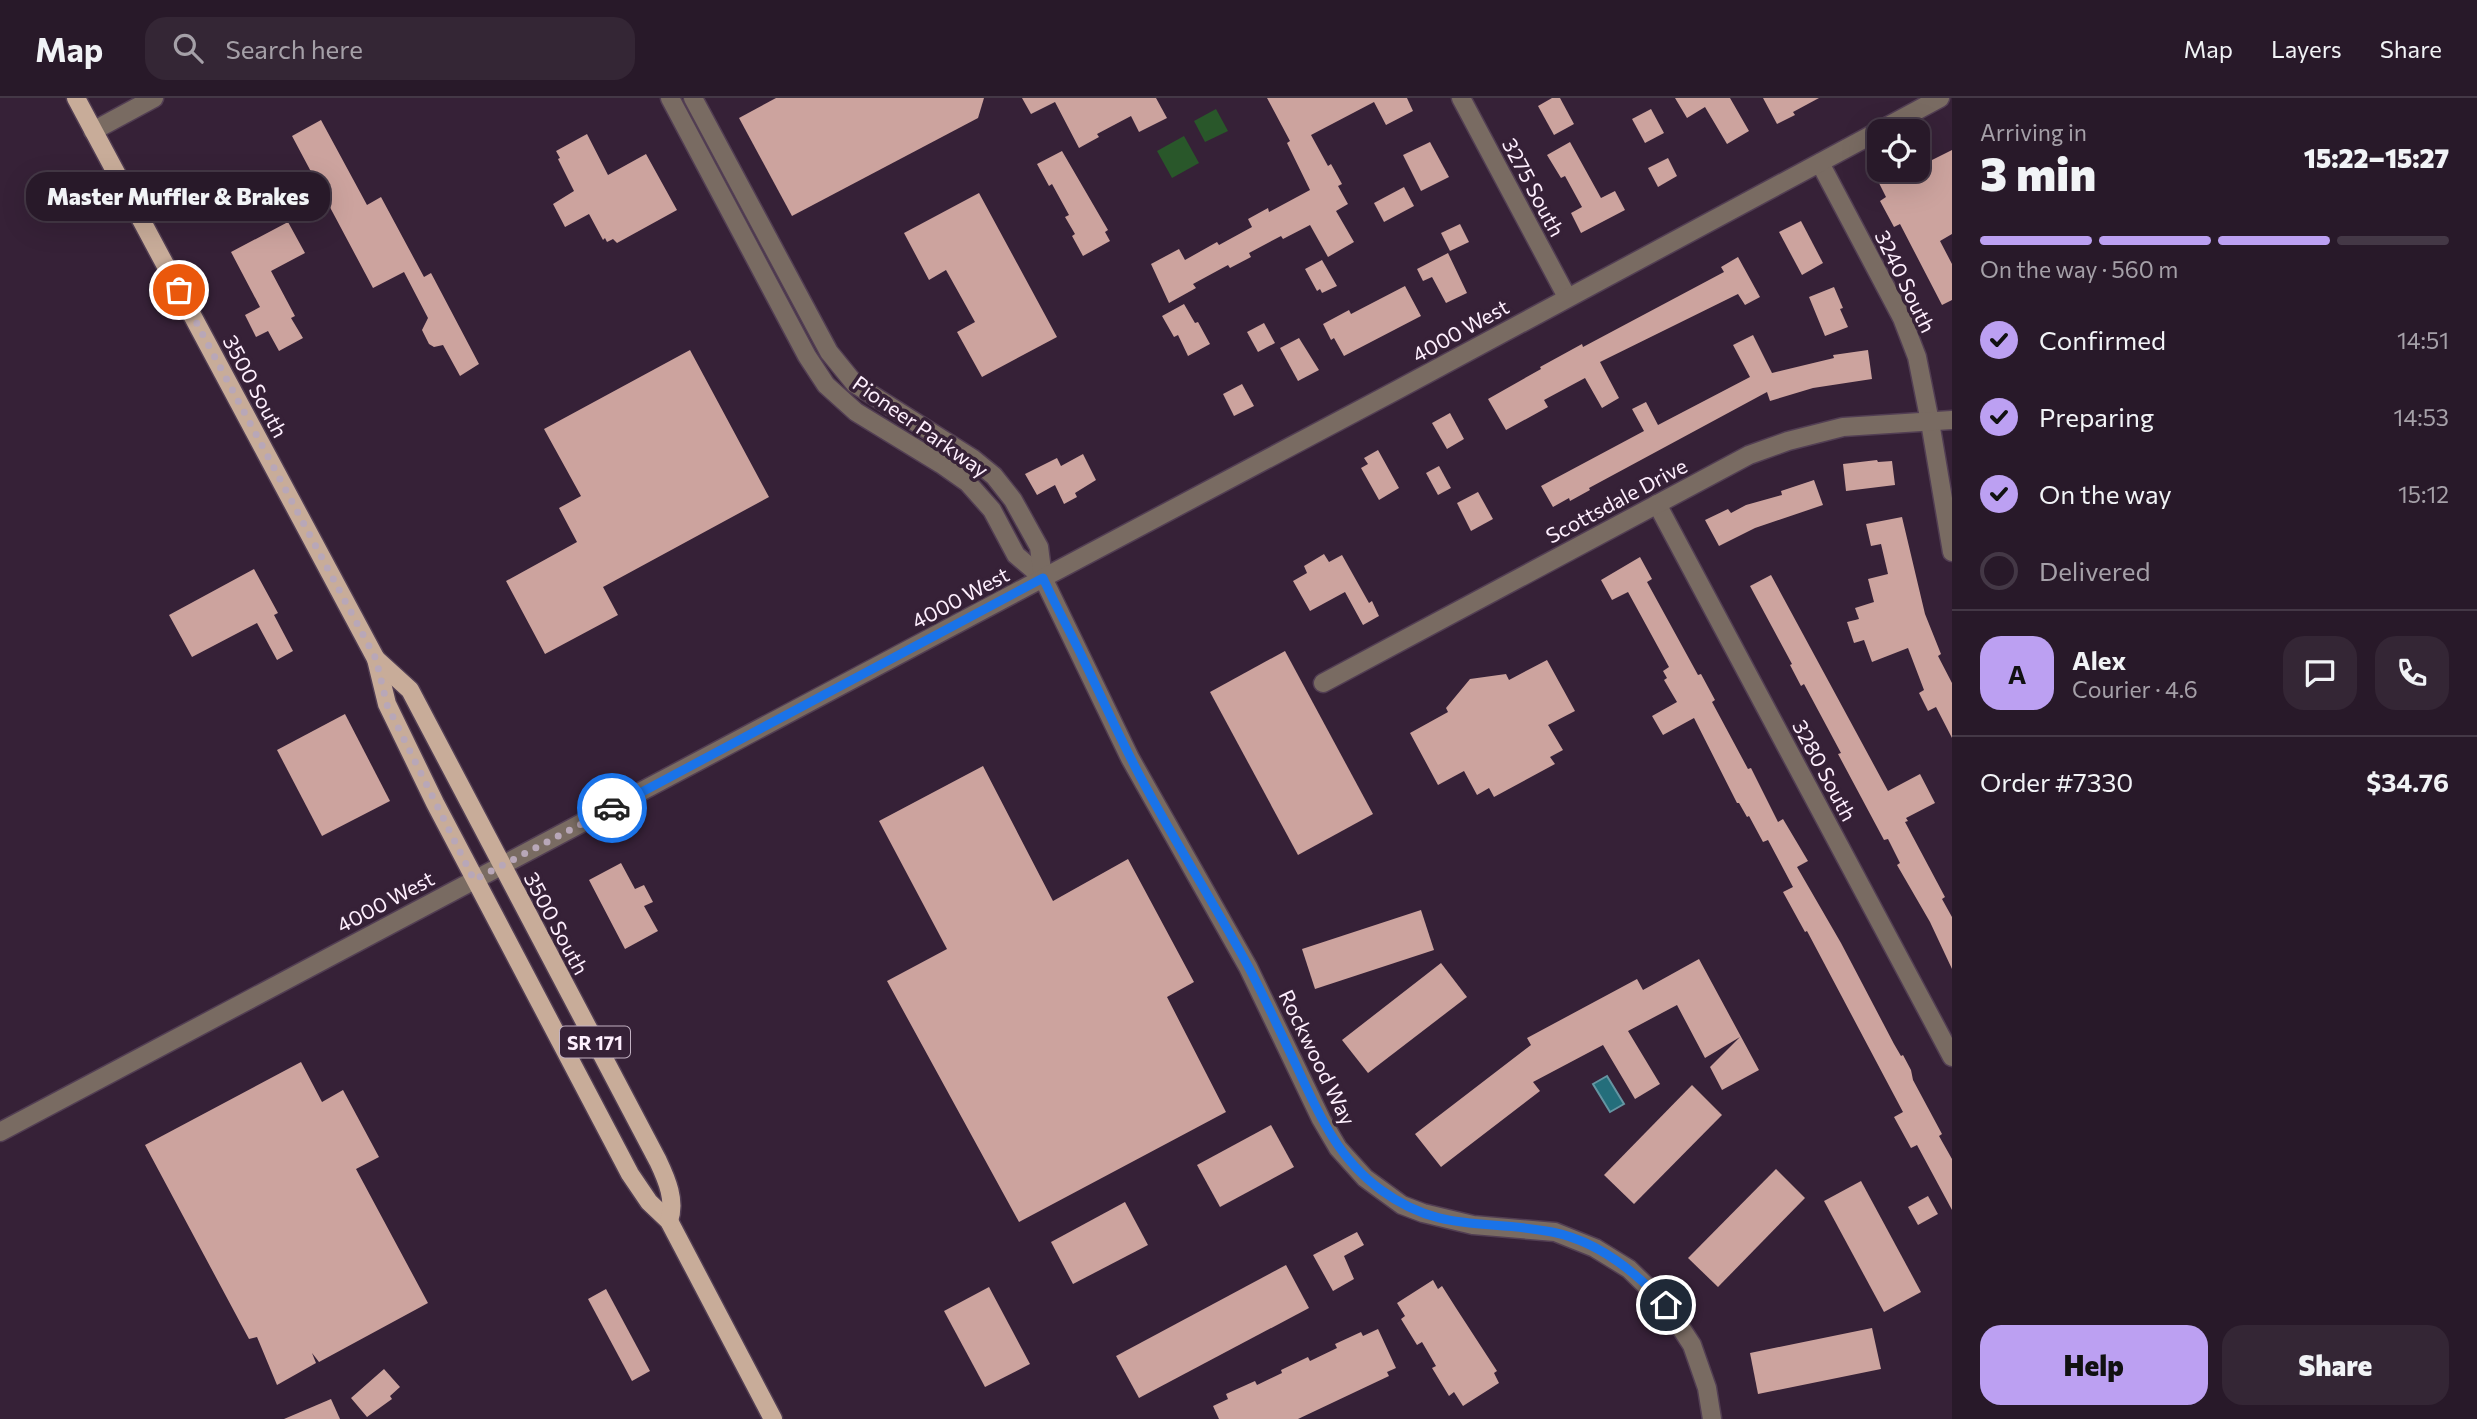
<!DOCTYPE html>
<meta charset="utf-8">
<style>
:root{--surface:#281929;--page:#342635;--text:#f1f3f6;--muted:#a5a0a8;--line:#443846;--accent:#bca0f2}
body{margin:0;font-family:Commissioner,sans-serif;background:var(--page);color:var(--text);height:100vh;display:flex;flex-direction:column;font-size:26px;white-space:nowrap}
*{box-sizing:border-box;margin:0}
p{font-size:23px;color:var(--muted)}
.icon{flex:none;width:38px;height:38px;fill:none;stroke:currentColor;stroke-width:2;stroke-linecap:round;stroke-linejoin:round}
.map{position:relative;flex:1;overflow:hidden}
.side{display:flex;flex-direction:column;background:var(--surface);width:525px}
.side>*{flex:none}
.fabs{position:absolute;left:1867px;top:21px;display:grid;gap:14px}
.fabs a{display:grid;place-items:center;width:63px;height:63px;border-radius:14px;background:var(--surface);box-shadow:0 7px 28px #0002,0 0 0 2px var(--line);font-size:35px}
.pin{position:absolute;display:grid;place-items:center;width:60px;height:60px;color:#fff;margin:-30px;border:4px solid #fff;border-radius:50%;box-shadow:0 2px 7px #0007}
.courier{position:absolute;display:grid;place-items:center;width:70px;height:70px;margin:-35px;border:5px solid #1a73e8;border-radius:50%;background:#fff;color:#222;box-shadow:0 2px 9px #0007}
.bubble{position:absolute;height:49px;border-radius:21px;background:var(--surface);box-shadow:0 7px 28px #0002,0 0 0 2px var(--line);font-size:23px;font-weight:800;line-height:49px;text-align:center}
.head em{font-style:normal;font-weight:800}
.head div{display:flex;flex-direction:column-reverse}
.head{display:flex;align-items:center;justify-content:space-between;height:119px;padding:0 28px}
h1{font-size:46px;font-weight:800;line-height:52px}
.bar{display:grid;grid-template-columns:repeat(4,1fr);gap:10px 7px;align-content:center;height:84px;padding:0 28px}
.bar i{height:9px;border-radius:5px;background:var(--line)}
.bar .on{background:var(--accent)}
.bar p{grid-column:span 4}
.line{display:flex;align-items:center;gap:18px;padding:0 28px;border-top:2px solid var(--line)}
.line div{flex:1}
.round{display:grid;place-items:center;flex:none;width:74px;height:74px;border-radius:21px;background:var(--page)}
ol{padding:0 28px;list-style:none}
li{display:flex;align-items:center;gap:21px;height:77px}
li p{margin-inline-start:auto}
li .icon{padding:7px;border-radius:50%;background:var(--accent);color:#111;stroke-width:4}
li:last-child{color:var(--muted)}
li i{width:38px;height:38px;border:4px solid var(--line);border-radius:50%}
.button{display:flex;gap:14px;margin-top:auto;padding:14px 28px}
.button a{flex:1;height:80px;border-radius:21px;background:var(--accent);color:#111;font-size:28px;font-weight:800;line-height:80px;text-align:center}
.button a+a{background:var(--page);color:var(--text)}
header{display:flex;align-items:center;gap:42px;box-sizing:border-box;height:98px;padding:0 35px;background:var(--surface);border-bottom:2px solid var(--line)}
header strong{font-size:33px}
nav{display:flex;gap:38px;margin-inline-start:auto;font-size:24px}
.search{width:490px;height:63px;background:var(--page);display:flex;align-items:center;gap:18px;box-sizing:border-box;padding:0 24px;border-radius:21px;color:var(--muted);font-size:26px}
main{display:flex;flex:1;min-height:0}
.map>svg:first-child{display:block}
.green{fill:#29572a}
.water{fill:#246e7b;stroke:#6595a2;stroke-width:2}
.building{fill:#cca39e}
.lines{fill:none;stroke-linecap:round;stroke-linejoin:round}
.minor-casing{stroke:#523e53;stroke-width:21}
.tertiary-casing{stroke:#523e53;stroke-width:21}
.primary-casing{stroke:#523e53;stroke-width:21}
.minor{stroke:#796b62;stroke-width:18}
.tertiary{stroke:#796b62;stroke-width:18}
.primary{stroke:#c8ac99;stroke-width:18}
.done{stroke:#b8a7b8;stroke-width:7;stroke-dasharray:0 12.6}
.route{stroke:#1a73e8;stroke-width:9}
.labels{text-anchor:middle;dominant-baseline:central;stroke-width:7;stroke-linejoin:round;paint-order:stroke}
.shield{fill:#362137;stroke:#c2b1c2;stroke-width:2}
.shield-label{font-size:19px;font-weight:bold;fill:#feeffe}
.street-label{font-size:21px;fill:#feeffe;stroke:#362137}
</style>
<header>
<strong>Map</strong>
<div class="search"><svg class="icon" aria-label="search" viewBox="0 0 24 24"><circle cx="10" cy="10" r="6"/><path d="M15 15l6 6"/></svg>Search here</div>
<nav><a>Map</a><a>Layers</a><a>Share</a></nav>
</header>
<main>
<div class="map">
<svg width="1952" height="1321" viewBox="0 0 1952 1321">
<rect width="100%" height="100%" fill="#362137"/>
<!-- green -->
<g class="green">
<path d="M1216,11L1228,33L1205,44L1194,23Z"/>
<path d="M1184,38L1199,65L1172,80L1157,53Z"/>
</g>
<!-- water -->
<path class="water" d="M1607,978L1624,1006L1610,1014L1593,986Z"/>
<!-- building -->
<g class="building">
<path d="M776,0H984L978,20L792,118L739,20Z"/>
<path d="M1022,0H1156L1167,20L1139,34L1131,18L1097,36L1099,39L1079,50L1055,4L1031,16Z"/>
<path d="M1267,0H1407L1413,13L1386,27L1374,4L1311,37L1328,68L1331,66L1342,86L1338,88L1348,106L1336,113L1354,144L1328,159L1310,127L1283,141L1281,138L1249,155L1251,159L1230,170L1228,167L1193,186L1196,190L1169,205L1151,166L1179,151L1185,162L1217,144L1219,147L1252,129L1248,121L1268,110L1269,114L1310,92L1287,45L1290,43Z"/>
<path d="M1552,0H1560L1574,26L1554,37L1538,8Z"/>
<path d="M1675,0H1730L1749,33L1727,46L1705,9L1687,20Z"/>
<path d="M1763,0H1819L1793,14L1795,17L1777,26Z"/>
<path d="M1651,11L1664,35L1645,45L1632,21Z"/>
<path d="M321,22L367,107L381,99L424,179L431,175L479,266L460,278L443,247L434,249L429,246L422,232L428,220L404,174L373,190L292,38Z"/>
<path d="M587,36L608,77L646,56L677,112L617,145L613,141L607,144L605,140L603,142L589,116L565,129L553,106L574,93L558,61L560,60L556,53Z"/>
<path d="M1430,44L1449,79L1421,93L1403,57Z"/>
<path d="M1570,44L1601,100L1615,93L1625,112L1581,135L1571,115L1582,109L1565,78L1561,80L1547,57Z"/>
<path d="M1952,52V136L1940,143L1952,166V202L1942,207L1900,126L1894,129L1880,103L1886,99L1878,83L1899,72L1903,77L1918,72V69Z"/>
<path d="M1062,53L1108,132L1105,134L1110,143L1083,158L1072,138L1075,136L1065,119L1069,117L1052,86L1049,88L1037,66Z"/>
<path d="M1668,60L1677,78L1658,89L1648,70Z"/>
<path d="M243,74L255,97L207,124L195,101Z"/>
<path d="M1404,89L1414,108L1384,124L1374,105Z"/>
<path d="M979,95L1057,239L982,279L957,234L975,224L946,172L929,182L904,135Z"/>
<path d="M1801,123L1823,165L1802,177L1779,134Z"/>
<path d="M288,124L305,155L271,173L295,218L291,220L303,240L279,253L268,233L256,239L245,217L260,209L231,154Z"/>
<path d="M1460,126L1469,144L1450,153L1441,135Z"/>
<path d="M1448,155L1467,195L1446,205L1432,179L1423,183L1417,171Z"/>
<path d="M1738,159L1760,199L1745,207L1738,196L1600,264L1619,300L1602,310L1585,280L1544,302L1548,309L1506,332L1488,301L1541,271L1540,269L1582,246L1583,249L1724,174L1721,169Z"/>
<path d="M1322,162L1337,188L1322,195L1320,191L1317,193L1305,171Z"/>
<path d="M1405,188L1421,218L1344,258L1334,240L1331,242L1323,226L1349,212L1351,216Z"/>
<path d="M1834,189L1843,210L1840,211L1848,229L1825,238L1809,199Z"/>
<path d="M1184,206L1195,225L1198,224L1210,246L1188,258L1178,237L1174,239L1162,218Z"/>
<path d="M1264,225L1275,245L1258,254L1247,234Z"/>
<path d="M1753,237L1772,275L1834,260L1833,257L1868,252L1872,281L1813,290L1770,303L1767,294L1589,390L1590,392L1570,403L1569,400L1553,409L1541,388L1644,333L1632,311L1646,304L1658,327L1750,279L1733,247Z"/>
<path d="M1299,240L1319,272L1298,283L1280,250Z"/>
<path d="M690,252L769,399L603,489L618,517L545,556L506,483L577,444L559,410L581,398L544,331Z"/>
<path d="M1242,286L1254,308L1234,318L1223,296Z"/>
<path d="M1450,315L1464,341L1447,351L1432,325Z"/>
<path d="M1378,352L1399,390L1379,402L1361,370L1368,366L1364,360Z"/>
<path d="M1083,356L1096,382L1075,395L1077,399L1064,406L1055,387L1037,397L1025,376L1057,360L1061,368Z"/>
<path d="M1877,362L1878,364L1892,363L1895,387L1846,393L1843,366Z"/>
<path d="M1439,368L1451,390L1438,397L1426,375Z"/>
<path d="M1814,382L1823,407L1755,430L1719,448L1705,422L1728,411L1731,415L1746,407L1782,397L1781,393Z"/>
<path d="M1478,394L1493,421L1471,433L1457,405Z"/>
<path d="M1902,419L1925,516L1941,556L1938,558L1952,585V640L1936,609L1928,613L1919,595L1924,592L1908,550L1872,564L1864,542L1854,545L1847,524L1859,521L1855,510L1874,504L1868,481L1888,476L1881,446L1871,448L1866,426Z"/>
<path d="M1324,456L1329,464L1342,457L1369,505L1372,503L1379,518L1363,527L1345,494L1310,513L1293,483L1307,475L1304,468Z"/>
<path d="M1640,459L1652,481L1647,484L1698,577L1701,576L1715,602L1712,604L1748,671L1751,670L1778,724L1783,721L1808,763L1797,769L1841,845L1894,946L1901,958L1903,957L1911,972L1913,982L1942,1036L1939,1038L1952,1061V1112L1917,1047L1911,1050L1894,1019L1903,1014L1807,833L1805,834L1783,794L1793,789L1768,742L1763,744L1749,718L1747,719L1739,705H1737L1694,620L1663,637L1652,618L1677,604L1664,582L1667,580L1663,573L1669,569L1628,494L1612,502L1601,482Z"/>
<path d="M254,471L278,515L274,517L293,553L277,562L257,525L192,559L169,517Z"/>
<path d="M1771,477L1888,693L1920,676L1935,705L1906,720L1908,723L1905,724L1945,799L1942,801L1952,819V871L1930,824L1897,767L1900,765L1888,741L1884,742L1838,656L1841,655L1804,586L1801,588L1790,567L1792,566L1750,488Z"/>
<path d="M1285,553L1373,716L1298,757L1210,594Z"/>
<path d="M1547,562L1575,613L1548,627L1563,652L1550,659L1555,666L1494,699L1489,690L1477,697L1464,673L1438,687L1410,635L1448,614L1446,610L1470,581L1506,576L1509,582Z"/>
<path d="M345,616L390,703L322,738L277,652Z"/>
<path d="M983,668L1053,803L1128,761L1194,884L1167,899L1226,1014L1019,1124L887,883L947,851L879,723Z"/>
<path d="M621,765L635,791L644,787L653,804L644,808L658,833L625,851L589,782Z"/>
<path d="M1421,812L1434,852L1315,891L1302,851Z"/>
<path d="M1699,861L1759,972L1722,992L1710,969L1740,939L1705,960L1677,907L1628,933L1660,986L1635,1001L1603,947L1533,984L1540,993L1441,1069L1415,1036L1531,947L1527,940L1637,881L1643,892Z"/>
<path d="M1441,865L1467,899L1368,975L1342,942Z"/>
<path d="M301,964L322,1004L343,992L379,1059L356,1071L428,1205L319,1264L312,1255L316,1265L277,1287L257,1239L249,1241L145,1047Z"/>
<path d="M1692,987L1722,1017L1634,1106L1604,1077Z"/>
<path d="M1271,1027L1294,1069L1220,1109L1197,1067Z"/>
<path d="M1776,1071L1805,1100L1718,1189L1688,1160Z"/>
<path d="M1861,1083L1921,1194L1884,1214L1824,1103Z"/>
<path d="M1928,1098L1938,1116L1918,1127L1908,1109Z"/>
<path d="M1125,1104L1148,1147L1073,1186L1051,1144Z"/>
<path d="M1357,1134L1364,1147L1344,1158L1354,1181L1333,1193L1313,1157Z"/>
<path d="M1286,1167L1309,1210L1139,1300L1116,1258Z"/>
<path d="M1433,1182L1438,1191L1442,1188L1456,1210L1497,1273L1494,1275L1499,1285L1463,1308L1454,1294L1449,1298L1432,1270L1436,1268L1422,1244L1417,1247L1401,1221L1405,1218L1397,1205Z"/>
<path d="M989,1189L1030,1266L985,1289L944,1213Z"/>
<path d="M606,1191L650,1273L632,1283L588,1201Z"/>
<path d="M1872,1230L1881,1271L1758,1296L1750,1255Z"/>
<path d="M1378,1231L1396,1270L1387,1274L1389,1278L1298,1321H1219L1213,1308L1228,1301L1226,1296L1255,1283L1257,1287L1282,1275L1281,1272L1308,1259L1310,1263L1337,1250L1335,1246L1361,1234L1363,1238Z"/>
<path d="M384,1271L400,1289L390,1298L392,1301L367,1319L351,1300Z"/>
<path d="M331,1301L340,1321H284Z"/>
</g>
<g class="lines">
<defs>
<g id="minor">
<path d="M670,0L807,258L826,287L856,314L941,366L968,385L992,412L1016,457L1043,480"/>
<path d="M693,0L829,254L855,286L972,360L994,378L1013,402L1039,449L1043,480L1130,660L1248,869L1321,1021L1338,1050L1365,1080L1402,1107L1423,1115L1473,1127L1555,1134L1595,1150L1629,1171L1666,1207L1692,1247L1707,1290L1712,1321"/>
<path d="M1461,0L1567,199"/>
<path d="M93,33L154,0"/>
<path d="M1820,65L1902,220L1917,259L1930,324L1952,454"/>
<path d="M1657,406L1952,959"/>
<path d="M1323,585L1749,357L1788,343L1843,329L1952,322"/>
</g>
<path id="tertiary" d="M0,1034L1397,292L1940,0"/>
<g id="primary">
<path d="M76,0L376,561L387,606L435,705L630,1076L649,1104L669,1123L773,1321"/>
<path d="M376,561L410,592L658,1063C667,1082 676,1103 669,1123"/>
</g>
</defs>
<!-- minor casing -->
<use href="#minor" class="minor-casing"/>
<!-- tertiary casing -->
<use href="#tertiary" class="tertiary-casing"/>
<!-- primary casing -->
<use href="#primary" class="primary-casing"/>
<!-- minor -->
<use href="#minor" class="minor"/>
<!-- tertiary -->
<use href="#tertiary" class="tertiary"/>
<!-- primary -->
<use href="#primary" class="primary"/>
</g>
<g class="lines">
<!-- done -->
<path class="done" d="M179,192L376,561L387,607L474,782L612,710"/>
<!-- route -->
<path class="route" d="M612,710L1043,480C1056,509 1072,537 1085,565C1106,608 1125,652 1148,693C1180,752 1216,809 1248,868C1265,900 1280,934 1296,967C1318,1015 1337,1060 1381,1092C1441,1136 1486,1121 1552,1134C1598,1143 1635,1173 1666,1207"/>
</g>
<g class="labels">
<!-- shield labels -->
<rect class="shield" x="560" y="928.5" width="70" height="31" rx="5"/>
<g class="shield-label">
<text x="595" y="944">SR 171</text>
</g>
<!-- street labels -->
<g class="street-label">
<text transform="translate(1534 89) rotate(62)">3275 South</text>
<text transform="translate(1906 183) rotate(64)">3240 South</text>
<text transform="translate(1460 232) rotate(-29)">4000 West</text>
<text transform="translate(256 288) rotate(62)">3500 South</text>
<text transform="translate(921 328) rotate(35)">Pioneer Parkway</text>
<text transform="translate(1616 402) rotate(-28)">Scottsdale Drive</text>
<text transform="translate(960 499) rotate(-28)">4000 West</text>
<text transform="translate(1825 672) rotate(62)">3280 South</text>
<text transform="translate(385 803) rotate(-28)">4000 West</text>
<text transform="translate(557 825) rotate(62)">3500 South</text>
<text transform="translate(1318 959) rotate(64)">Rockwood Way</text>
</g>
</g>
</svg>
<div class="fabs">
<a><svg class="icon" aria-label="locate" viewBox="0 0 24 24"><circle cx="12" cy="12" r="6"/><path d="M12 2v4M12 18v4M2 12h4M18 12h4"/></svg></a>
</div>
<div class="pin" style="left:179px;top:192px;background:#ea580c"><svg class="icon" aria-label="bag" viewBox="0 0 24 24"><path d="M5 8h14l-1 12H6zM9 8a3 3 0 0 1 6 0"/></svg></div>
<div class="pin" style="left:1666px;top:1207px;background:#1f2937"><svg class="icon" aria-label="home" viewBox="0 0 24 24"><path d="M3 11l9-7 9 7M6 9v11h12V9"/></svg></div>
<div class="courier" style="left:612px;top:710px"><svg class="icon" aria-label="car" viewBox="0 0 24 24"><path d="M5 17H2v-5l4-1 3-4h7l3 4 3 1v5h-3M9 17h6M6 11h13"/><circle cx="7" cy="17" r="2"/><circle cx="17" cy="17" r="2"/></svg></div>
<div class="bubble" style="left:26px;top:74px;width:304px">Master Muffler &amp; Brakes</div>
</div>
<section class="side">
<div class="head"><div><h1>3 min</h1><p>Arriving in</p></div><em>15:22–15:27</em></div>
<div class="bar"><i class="on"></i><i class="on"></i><i class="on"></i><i></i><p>On the way · 560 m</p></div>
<ol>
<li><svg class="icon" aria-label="check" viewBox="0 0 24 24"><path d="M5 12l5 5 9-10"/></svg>Confirmed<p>14:51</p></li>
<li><svg class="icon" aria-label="check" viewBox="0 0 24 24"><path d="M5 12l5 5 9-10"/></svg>Preparing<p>14:53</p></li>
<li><svg class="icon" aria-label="check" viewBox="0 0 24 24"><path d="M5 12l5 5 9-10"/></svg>On the way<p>15:12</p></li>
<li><i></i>Delivered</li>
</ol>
<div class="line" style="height:126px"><b class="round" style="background:var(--accent);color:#111">A</b><div><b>Alex</b><p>Courier · 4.6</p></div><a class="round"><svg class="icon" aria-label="chat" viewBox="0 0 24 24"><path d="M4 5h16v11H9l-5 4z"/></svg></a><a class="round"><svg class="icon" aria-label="phone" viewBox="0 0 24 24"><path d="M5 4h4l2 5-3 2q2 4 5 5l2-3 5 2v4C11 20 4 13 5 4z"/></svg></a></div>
<div class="line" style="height:91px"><div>Order #7330</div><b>$34.76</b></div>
<div class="button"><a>Help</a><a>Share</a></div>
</section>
</main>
